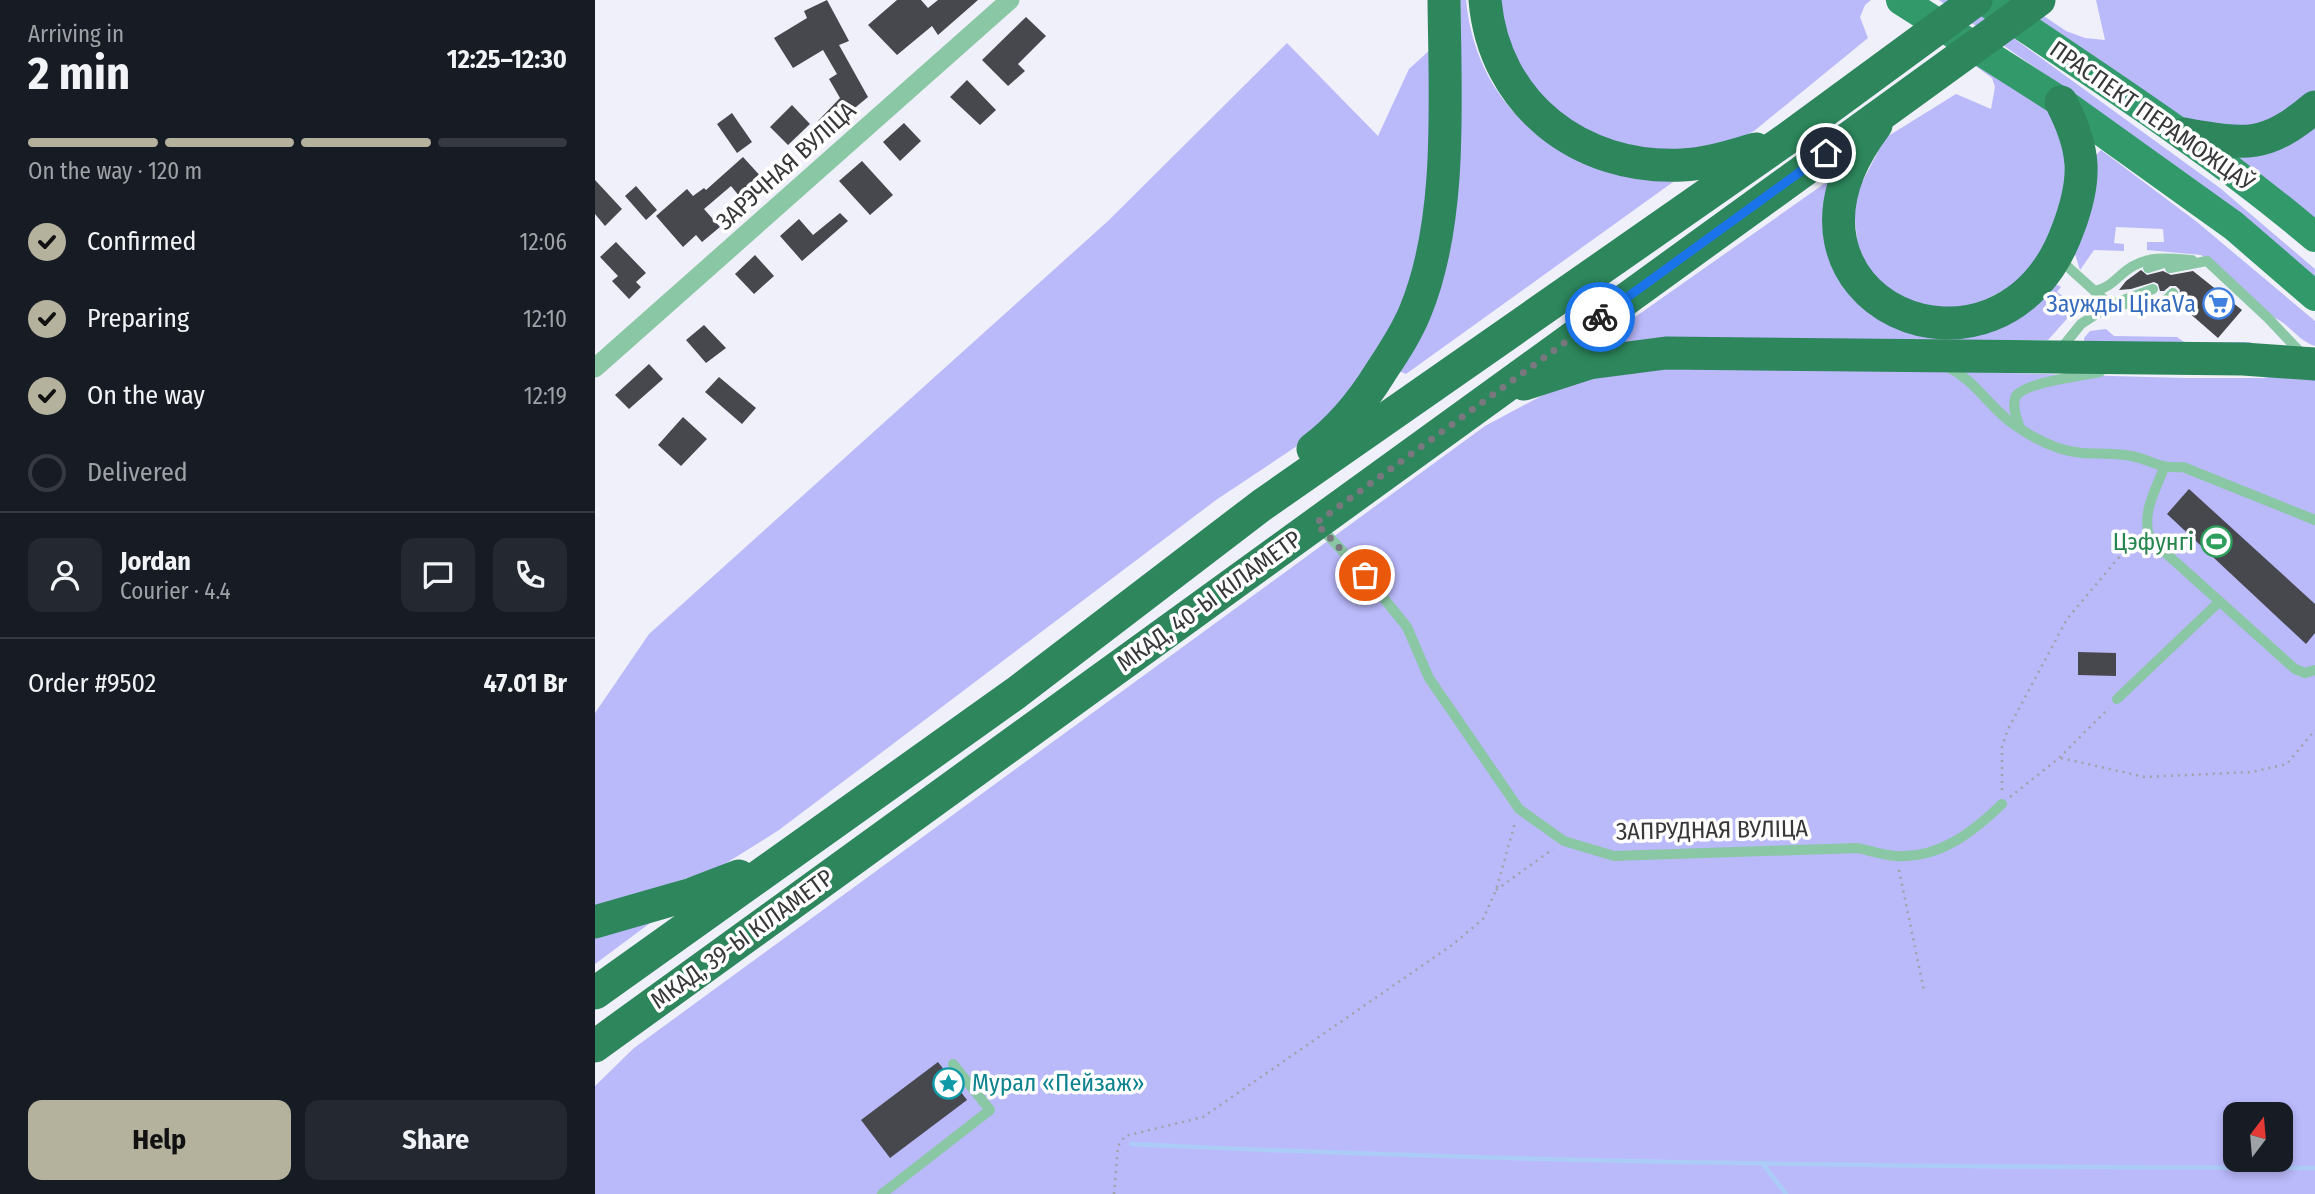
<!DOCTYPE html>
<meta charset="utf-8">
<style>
:root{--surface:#171b24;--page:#242831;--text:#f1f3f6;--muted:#9ea1a6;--line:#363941;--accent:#b4b29d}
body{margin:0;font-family:"Fira Sans Condensed",sans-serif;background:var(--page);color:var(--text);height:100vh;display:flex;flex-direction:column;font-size:26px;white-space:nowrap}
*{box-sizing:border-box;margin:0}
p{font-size:23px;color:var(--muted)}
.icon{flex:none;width:38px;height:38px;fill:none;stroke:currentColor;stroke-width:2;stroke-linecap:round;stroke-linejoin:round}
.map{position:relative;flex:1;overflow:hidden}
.drawer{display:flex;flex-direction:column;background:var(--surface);width:595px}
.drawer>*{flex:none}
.needle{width:46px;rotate:16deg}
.controls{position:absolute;left:1628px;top:1102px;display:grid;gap:14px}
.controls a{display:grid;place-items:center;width:70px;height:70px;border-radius:14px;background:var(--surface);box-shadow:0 4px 10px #0003;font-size:35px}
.pin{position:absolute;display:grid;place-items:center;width:60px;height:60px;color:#fff;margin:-30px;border:4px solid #fff;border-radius:50%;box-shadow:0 2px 7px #0007}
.courier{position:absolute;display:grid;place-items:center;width:70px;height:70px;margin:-35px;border:5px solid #1a73e8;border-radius:50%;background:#fff;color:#222;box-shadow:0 2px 9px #0007}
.head em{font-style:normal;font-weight:700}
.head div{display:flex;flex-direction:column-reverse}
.head{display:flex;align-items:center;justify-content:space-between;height:119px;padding:0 28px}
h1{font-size:46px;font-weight:700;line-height:52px}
.bar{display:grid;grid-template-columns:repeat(4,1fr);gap:10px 7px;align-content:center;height:84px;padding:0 28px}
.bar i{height:9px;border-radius:5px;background:var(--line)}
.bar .active{background:var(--accent)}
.bar p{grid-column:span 4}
.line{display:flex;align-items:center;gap:18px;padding:0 28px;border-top:2px solid var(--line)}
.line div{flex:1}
.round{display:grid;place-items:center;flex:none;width:74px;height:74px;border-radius:14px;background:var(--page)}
ol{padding:0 28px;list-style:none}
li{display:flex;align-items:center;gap:21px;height:77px}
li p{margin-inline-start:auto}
li .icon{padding:7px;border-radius:50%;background:var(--accent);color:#111;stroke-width:4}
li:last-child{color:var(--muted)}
li i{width:38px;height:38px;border:4px solid var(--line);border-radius:50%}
.button{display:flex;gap:14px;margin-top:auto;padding:14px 28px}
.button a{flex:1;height:80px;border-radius:14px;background:var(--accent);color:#111;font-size:28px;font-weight:700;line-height:80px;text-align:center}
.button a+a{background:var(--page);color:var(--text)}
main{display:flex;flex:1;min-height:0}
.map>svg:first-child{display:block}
.green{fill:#bab9fa;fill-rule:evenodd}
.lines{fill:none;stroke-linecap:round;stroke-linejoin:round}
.stream{stroke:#acccf8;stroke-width:4.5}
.building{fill:#47474e}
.path{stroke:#a1a1a8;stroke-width:2.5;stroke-dasharray:2 5;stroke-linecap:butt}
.lane{stroke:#8ac7a4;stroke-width:10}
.street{stroke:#8ac7a4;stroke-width:19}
.primary{stroke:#329a6a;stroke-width:30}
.highway{stroke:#2d865c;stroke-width:33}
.done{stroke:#78787e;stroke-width:7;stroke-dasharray:0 12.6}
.route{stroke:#1a73e8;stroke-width:9}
.labels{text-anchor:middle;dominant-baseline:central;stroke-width:7;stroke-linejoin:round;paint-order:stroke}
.street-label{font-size:24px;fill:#38383b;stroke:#fff}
.shop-label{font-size:24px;fill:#366cbe;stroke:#fff;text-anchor:end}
.leisure-label{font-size:24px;fill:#27864d;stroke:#fff;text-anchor:end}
.culture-label{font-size:24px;fill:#0d838f;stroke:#fff;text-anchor:start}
</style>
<main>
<section class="drawer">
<div class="head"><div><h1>2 min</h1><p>Arriving in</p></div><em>12:25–12:30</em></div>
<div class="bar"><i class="active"></i><i class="active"></i><i class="active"></i><i></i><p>On the way · 120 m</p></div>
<ol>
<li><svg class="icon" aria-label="check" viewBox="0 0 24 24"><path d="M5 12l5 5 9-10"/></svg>Confirmed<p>12:06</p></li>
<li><svg class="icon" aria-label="check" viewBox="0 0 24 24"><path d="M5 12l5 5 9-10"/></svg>Preparing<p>12:10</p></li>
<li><svg class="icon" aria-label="check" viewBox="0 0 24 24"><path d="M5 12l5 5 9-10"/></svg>On the way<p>12:19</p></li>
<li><i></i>Delivered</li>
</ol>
<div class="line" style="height:126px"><a class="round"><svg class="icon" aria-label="person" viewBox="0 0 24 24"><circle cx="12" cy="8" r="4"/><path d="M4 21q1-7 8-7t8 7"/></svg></a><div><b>Jordan</b><p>Courier · 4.4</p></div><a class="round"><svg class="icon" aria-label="chat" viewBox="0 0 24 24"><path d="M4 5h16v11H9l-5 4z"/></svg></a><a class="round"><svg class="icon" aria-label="phone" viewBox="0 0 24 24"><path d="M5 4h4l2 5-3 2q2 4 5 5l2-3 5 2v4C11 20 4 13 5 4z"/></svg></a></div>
<div class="line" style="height:91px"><div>Order #9502</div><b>47.01 Br</b></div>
<div class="button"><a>Help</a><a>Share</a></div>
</section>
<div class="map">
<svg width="1720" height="1194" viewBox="0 0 1720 1194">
<rect width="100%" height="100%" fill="#f0f0fa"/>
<!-- green -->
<g class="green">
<path d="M857,0H871C876,52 899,102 943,133C950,138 957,145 965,148C1004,161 1046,168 1085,177L811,374L804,371L814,348Z"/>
<path d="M894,0H1276L1270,5L1265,17L1273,38L1159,131L1128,148L1045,157L936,106Z"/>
<path d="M1290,0H1297L1448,107L1463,123L1469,143L1470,177L1465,213L1435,276L1367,312L1297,298L1264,258L1258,200L1290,138L1361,94L1396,109L1400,87L1397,78Z"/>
<path d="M1344,0H1366L1625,188L1720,269V285L1476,93Z"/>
<path d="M1404,0H1425L1471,31L1490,38L1510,40L1501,0H1720V97L1687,123L1605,130Z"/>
<path d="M692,43L783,136L814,69L837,48L835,203L823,268L783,363L714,438L621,500L184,830L125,867L0,909V713L54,634L513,221Z"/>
<path d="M1720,122V227L1637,159Z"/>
<path d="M1506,150L1602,222L1720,321V346C1704,341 1695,325 1680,318L1606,255L1552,250V242H1569L1568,229L1521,227L1519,243L1529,244V251L1499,250L1485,270L1480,254L1497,203L1499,157Z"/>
<path d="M1246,172L1238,194L1293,319L1463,285L1466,287L1462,292L1472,299L1463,309L1468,314L1474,309L1478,312L1453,340L1010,347L1006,341Z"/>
<path d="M1511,329L1519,336L1582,337L1589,342H1655L1661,346L1490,349L1489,338L1495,331Z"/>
<path d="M1051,363L1589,378H1669L1703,371H1720V1194H0V1086L39,1048L890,426L978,379ZM1640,1115H1685V1160H1640Z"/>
<path d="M70,912L0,964V929Z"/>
</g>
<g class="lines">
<!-- stream -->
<g class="stream">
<path d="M536,1144C930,1163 1325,1167 1720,1168"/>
<path d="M1167,1163L1191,1194"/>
</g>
</g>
<!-- building -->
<g class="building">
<path d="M232,0L254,41L244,45L273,97L244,121L246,123L235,135L222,122L245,98L234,79L242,74L228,50L198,68L179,38L212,18L209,11Z"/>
<path d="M302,0H326L333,8L343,0H383L343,35L337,26L302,55L273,25Z"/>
<path d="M431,17L451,36L423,64L430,71L413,86L387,60Z"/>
<path d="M372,80L401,110L385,125L355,97Z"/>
<path d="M197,105L215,124L193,145L175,127Z"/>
<path d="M137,113L157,142L142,153L122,124Z"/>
<path d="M309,123L326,141L305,161L288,142Z"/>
<path d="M148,157L170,181L154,195L151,191L145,197L136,186L109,209L125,227L107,242L101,235L88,247L61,216L92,189L98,196L109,188L111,190Z"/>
<path d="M267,161L298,195L275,215L244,181Z"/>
<path d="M0,180L27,209L10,226L0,214Z"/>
<path d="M41,186L62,210L51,220L30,196Z"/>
<path d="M245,213L253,221L207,261L185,236L204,219L218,235Z"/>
<path d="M21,242L51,273L41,282L46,287L34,299L17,281L23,276L5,257Z"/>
<path d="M160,255L179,276L159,294L140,274Z"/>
<path d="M1546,270L1552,275L1568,271L1576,275L1598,271L1647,310L1623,338L1592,311L1596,307L1584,297L1585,290L1581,286H1575L1569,291H1565L1563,284L1559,282L1536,289L1524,290L1531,281Z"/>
<path d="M109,325L131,348L111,363L91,340Z"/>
<path d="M54,364L68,379L34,409L20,395Z"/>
<path d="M124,377L161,408L147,424L110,392Z"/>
<path d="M88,417L112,439L86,466L63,445Z"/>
<path d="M1594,489L1720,604V633L1711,644L1572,514Z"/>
<path d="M1483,652L1521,653V676L1483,675Z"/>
<path d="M343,1062L372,1100L295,1158L266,1120Z"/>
</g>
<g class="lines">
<!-- path -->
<g class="path">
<path d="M1466,758L1550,777L1657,772L1692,764L1720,730"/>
<path d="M1407,790V747L1413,729L1472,619L1541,537"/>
<path d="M1415,797L1464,758L1514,708"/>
<path d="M1304,870L1329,991"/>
<path d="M901,890L958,849"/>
<path d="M519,1194L523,1146L530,1136L608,1117L857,945L888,919L901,890L920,823"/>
</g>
<!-- lane -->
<g class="lane">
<path d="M1462,257L1515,305L1569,302L1578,293"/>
<path d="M1553,268L1572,262"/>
<path d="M1575,268L1612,261L1673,318L1707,354"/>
<path d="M1500,291C1516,287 1520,279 1532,270C1552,255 1574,258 1597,260"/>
<path d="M1465,350L1486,324L1515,305L1558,289"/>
<path d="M1352,366C1381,382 1390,401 1413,420C1434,436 1461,451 1487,453C1504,454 1519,453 1536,456C1558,460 1562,469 1588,467L1720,520"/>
<path d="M1425,428C1422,419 1416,405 1421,396C1431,382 1487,376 1505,372"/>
<path d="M1569,468C1560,491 1546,514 1555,539L1700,669L1710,673L1720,670"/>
<path d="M724,526L770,575L812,627L834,678L924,809L969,841L1019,856L1263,848C1276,851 1289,855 1301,856C1344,859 1378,832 1407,804"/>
<path d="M1522,699L1624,602"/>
<path d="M287,1194L395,1110L358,1064"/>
</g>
<!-- street -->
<path class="street" d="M0,368L415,0"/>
<!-- primary -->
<g class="primary">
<path d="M1306,0L1466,102L1639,226L1720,296"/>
<path d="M1389,0C1502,76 1616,149 1720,237"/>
</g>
<!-- highway -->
<g class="highway">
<path d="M890,0C899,104 985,170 1087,165C1113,164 1136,156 1161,149"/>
<path d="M1281,125C1148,301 1407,412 1473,229C1492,179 1491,150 1466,102"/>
<path d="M1589,134C1651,145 1670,149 1720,107"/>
<path d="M929,384L994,363L1071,353L1648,359L1720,364"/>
<path d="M718,449C746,428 767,402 785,373C798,353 811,334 820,312C858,221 850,98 849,0"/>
<path d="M0,922L97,894L144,876"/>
<path d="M0,993L421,693L667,505L1193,138L1381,0"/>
<path d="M0,1046L1444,0"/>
</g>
</g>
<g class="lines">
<!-- done -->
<path class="done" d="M770,575L721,523L1005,317"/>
<!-- route -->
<path class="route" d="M1005,317L1231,153"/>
</g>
<!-- icons -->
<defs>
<symbol id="supermarket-ring" viewBox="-11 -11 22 22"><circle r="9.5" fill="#fff" stroke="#3f7fe0" stroke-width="1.5"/><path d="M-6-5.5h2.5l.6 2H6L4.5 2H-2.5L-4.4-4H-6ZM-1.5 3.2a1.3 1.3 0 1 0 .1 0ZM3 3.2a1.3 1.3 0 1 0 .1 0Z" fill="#3f7fe0"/></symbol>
<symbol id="stadium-ring" viewBox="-11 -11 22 22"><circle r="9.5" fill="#fff" stroke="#2e9e5b" stroke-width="1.5"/><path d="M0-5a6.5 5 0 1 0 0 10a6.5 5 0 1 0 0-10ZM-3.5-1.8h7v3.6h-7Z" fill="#2e9e5b"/></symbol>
<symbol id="sight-ring" viewBox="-11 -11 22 22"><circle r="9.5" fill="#fff" stroke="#0f9aa8" stroke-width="1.5"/><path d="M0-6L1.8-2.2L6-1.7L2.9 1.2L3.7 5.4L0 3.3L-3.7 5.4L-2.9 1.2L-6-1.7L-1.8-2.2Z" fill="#0f9aa8"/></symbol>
</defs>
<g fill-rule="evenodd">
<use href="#supermarket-ring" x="1606" y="286" width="35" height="35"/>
<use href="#stadium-ring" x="1604" y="524" width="35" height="35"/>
<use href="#sight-ring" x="336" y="1066" width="35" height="35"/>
</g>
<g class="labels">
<!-- street labels -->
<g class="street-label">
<text transform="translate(1557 116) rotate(35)">ПРАСПЕКТ ПЕРАМОЖЦАЎ</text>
<text transform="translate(191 166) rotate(-42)">ЗАРЭЧНАЯ ВУЛІЦА</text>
<text transform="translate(614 601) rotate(-36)">МКАД, 40-Ы КІЛАМЕТР</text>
<text transform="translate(1117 830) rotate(-1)">ЗАПРУДНАЯ ВУЛІЦА</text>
<text transform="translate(147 939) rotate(-36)">МКАД, 39-Ы КІЛАМЕТР</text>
</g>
<!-- shop labels -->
<g class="shop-label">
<text x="1601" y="304">Заужды ЦікаVа</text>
</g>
<!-- leisure labels -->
<g class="leisure-label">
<text x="1599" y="542">Цэфунгі</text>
</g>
<!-- culture labels -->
<g class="culture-label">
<text x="377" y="1083">Мурал «Пейзаж»</text>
</g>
</g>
</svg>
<div class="controls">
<a><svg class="needle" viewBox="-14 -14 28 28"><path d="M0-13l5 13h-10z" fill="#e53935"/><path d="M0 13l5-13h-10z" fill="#9ea1a6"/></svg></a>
</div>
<div class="pin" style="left:770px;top:575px;background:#ea580c"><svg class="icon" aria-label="bag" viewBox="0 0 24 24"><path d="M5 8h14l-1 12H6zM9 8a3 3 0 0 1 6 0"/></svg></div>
<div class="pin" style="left:1231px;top:153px;background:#1f2937"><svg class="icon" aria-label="home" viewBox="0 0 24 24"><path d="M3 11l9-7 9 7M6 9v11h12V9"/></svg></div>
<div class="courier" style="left:1005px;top:317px"><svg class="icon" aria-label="bike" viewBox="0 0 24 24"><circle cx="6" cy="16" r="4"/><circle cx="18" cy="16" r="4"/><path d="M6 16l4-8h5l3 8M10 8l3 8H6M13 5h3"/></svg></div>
</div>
</main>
